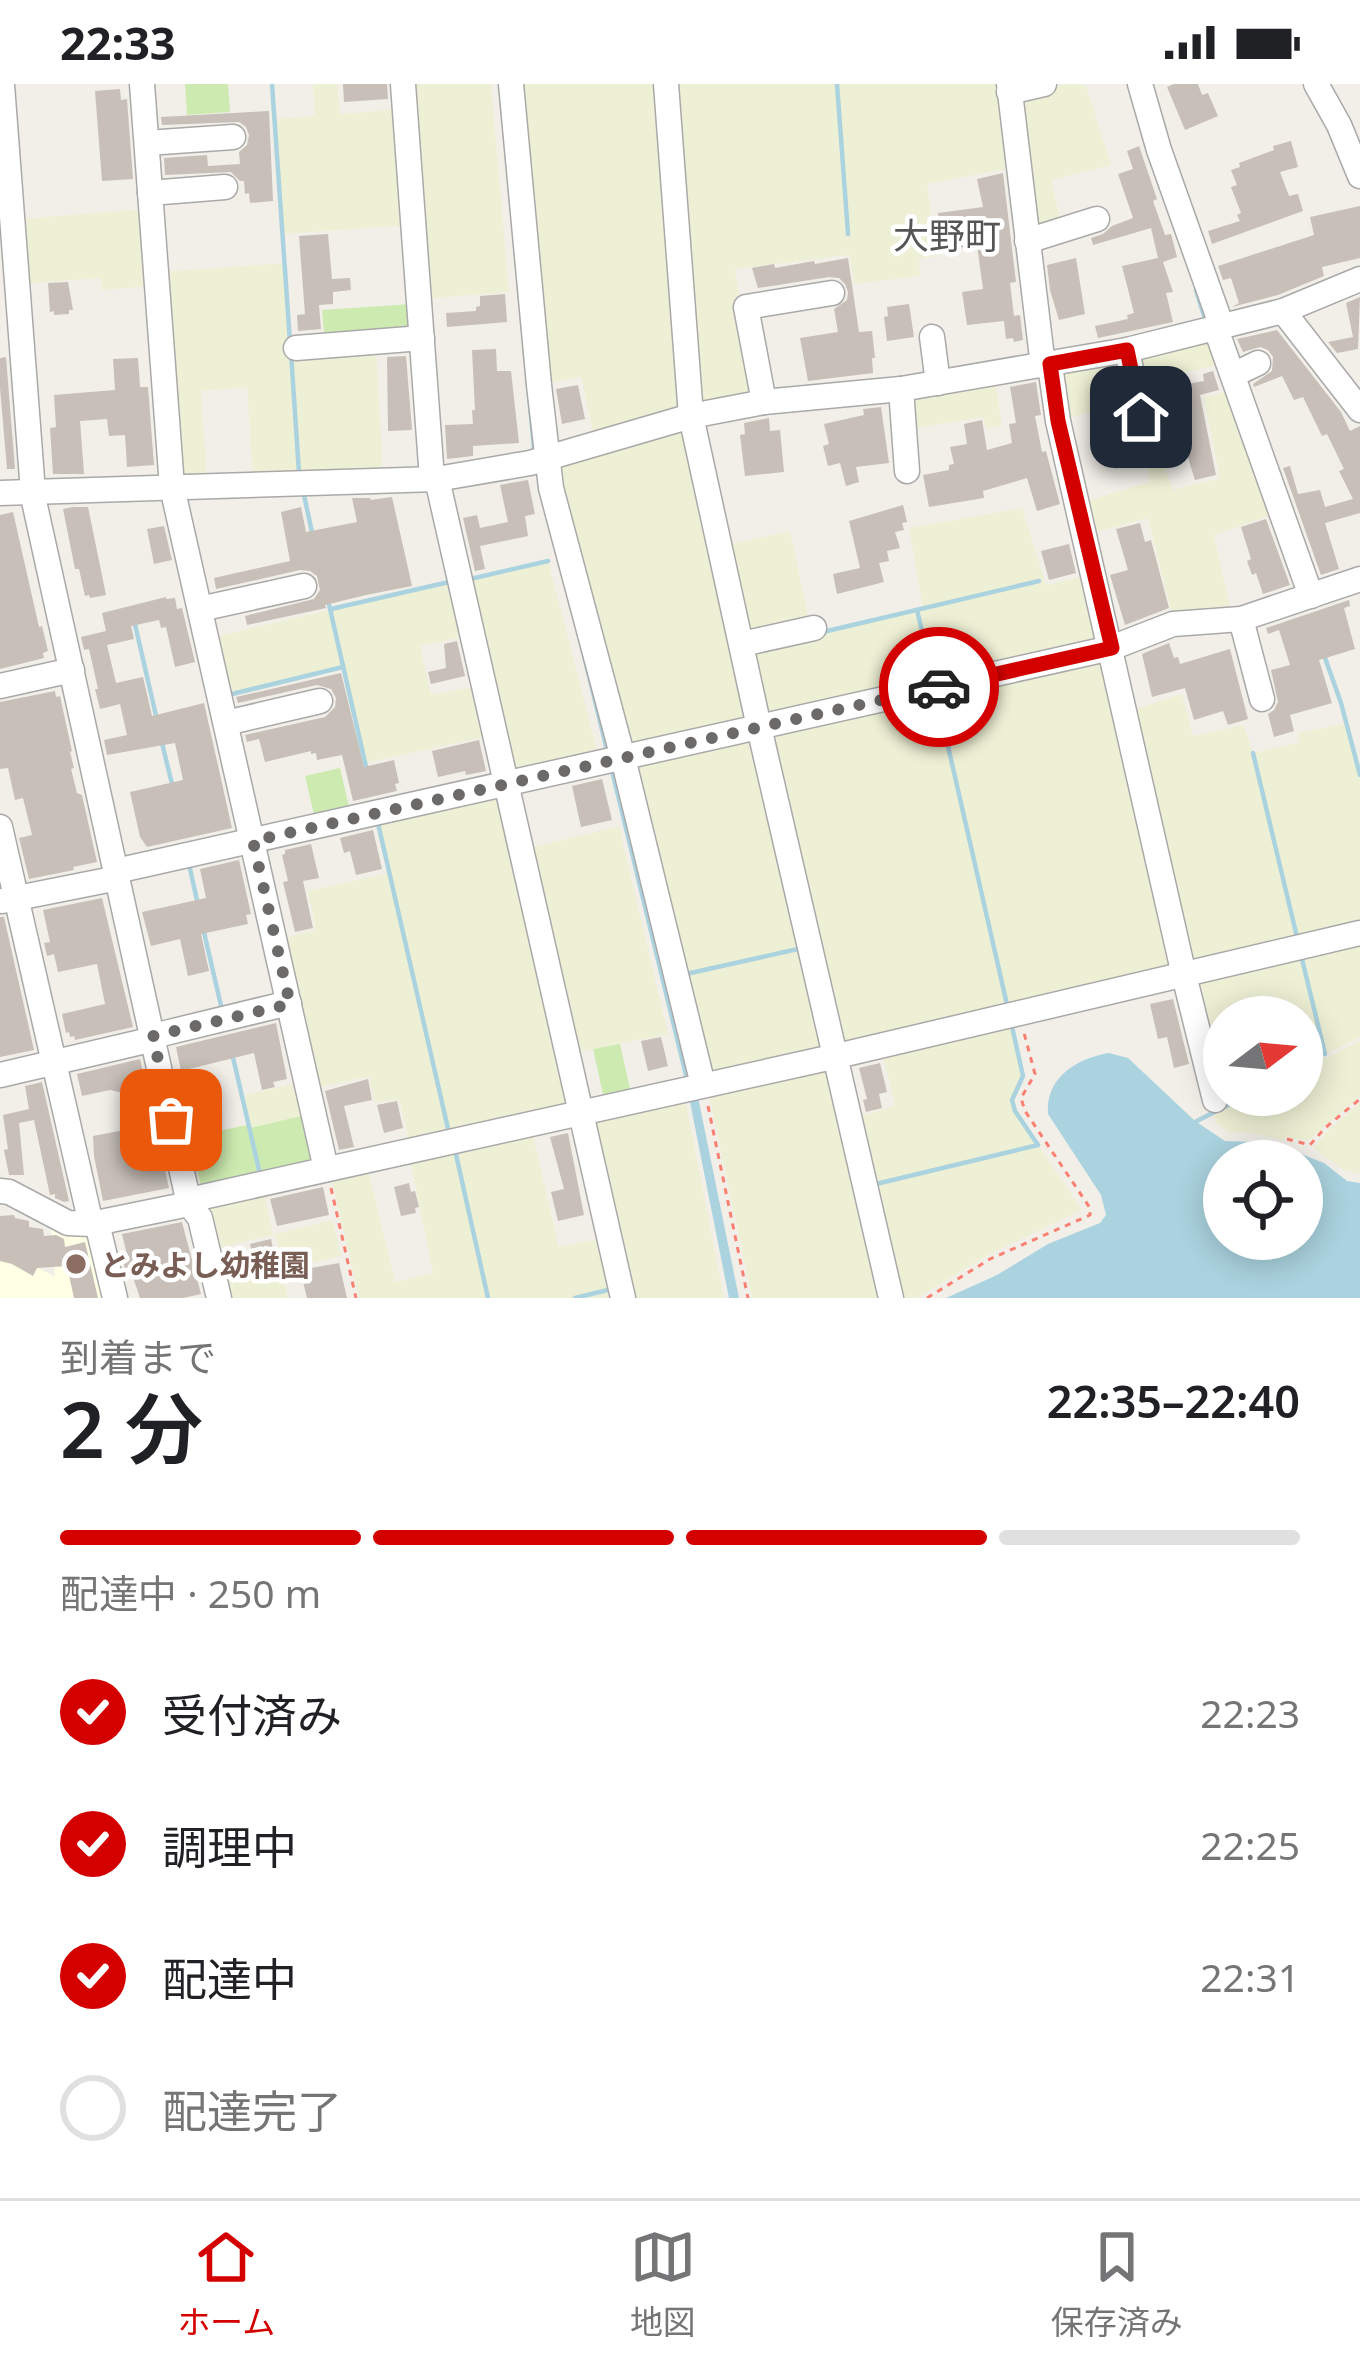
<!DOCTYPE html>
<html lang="ja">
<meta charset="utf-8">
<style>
:root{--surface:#fff;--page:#f2f2f2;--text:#202124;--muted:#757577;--line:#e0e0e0;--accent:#d40000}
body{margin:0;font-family:"Noto Sans","Noto Sans JP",sans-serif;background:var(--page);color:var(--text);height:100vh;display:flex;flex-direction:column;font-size:45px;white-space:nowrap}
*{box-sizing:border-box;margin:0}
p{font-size:39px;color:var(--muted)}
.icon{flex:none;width:66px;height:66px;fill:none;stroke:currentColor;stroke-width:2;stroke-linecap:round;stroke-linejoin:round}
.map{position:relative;height:1214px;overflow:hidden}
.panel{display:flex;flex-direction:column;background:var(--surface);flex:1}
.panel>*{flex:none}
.needle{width:78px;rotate:74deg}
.controls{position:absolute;left:1203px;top:912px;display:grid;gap:24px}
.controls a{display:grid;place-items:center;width:120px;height:120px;border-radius:50%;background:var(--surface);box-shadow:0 6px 30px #0003;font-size:60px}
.pin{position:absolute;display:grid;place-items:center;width:102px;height:102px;color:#fff;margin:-51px;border-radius:24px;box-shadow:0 6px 18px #0006}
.courier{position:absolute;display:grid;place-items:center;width:120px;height:120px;margin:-60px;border:9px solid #d40000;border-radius:50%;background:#fff;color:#222;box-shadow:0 3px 15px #0007}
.head em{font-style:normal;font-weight:600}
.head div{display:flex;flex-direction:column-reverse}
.head{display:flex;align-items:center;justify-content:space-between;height:204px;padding:0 60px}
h1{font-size:78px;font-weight:600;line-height:90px}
.bar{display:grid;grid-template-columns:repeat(4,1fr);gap:18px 12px;align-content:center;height:144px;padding:0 60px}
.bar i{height:15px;border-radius:9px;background:var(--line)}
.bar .selected{background:var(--accent)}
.bar p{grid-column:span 4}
ol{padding:0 60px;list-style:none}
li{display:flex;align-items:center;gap:36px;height:132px}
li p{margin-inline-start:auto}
li .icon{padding:12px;border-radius:50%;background:var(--accent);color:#fff;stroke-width:4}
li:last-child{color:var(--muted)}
li i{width:66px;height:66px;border:6px solid var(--line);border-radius:50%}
.status{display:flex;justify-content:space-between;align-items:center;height:84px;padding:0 60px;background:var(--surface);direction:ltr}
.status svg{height:33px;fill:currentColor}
.menu{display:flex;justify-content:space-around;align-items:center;height:168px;border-top:3px solid var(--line);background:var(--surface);font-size:33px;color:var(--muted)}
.menu a{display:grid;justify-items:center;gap:6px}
.menu .selected{color:var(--accent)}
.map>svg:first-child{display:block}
.education{fill:#ffffe5}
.farmland{fill:#eef0d5}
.grass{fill:#cdebb0}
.water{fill:#aad3df;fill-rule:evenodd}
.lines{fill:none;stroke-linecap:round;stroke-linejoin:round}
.stream{stroke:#aad3df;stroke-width:4.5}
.building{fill:#c7bfb8}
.minor-casing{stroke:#a9a9a9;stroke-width:27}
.path{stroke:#fa8072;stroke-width:3;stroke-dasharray:6 6;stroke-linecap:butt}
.minor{stroke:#fff;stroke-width:24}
.done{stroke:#6b6a68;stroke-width:12;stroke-dasharray:0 21.6}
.route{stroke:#d40000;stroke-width:15}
.education-dot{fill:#8d6e63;stroke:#fff;stroke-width:4.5}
.labels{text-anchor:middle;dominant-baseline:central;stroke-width:9;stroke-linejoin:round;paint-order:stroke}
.education-label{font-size:30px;font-weight:bold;fill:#785e54;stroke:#fff;text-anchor:start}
.quarter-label{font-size:36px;fill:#555;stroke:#fff}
</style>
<div class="status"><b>22:33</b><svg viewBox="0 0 49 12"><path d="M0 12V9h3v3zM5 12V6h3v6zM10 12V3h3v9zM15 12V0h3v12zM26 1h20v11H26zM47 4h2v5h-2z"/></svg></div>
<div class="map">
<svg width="1360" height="1214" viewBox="0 0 1360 1214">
<rect width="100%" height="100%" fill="#f2efe9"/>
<!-- education -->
<path class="education" d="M51,1143L66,1151L85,1150L93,1158L107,1214H0V1166H5L55,1193Z"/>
<!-- farmland -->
<g class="farmland">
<path d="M313,0H337L340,30L400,25L410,141L282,150L274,35L315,32Z"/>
<path d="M407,0H491L509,208L422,215Z"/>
<path d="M515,0H661L681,326L594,352L581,293L542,300Z"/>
<path d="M670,0H1003L1010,84L927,100L937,172L919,175L920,192L855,200L849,171L735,185L756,309L698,324Z"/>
<path d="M1070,0L1086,1L1111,81L1051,96L1062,142L1036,150L1019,10Z"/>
<path d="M146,125L152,202L102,206L100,194L24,200L19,135Z"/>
<path d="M284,179L291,268L376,263L383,388L253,394L247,303L201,307L207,395L180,396L161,188Z"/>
<path d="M1209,255L1218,281L1139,298V270Z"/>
<path d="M1124,272L1133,318L1062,335L1060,286Z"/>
<path d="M995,298L1002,342L986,345L983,333L910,345L907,312Z"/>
<path d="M1228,307L1272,431L1214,451L1232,531L1174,538L1148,434L1089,450L1081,419L1149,398L1148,385L1164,380L1173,406L1220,394L1204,314Z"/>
<path d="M682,343L755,633L627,670L553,380Z"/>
<path d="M1022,424L1046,501L1088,491L1103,556L769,638L748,565L923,525L909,444Z"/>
<path d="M790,447L810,541L745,555L726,461Z"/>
<path d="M548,477L599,673L510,695L466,496Z"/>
<path d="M454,497L467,552L420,562L431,611L477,602L489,652L365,679L343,584L224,612L209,554Z"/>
<path d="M1100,571L1172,887L845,963L772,646Z"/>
<path d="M1182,610L1193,652L1244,641L1253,669L1300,658L1298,649L1344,640L1360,694V841L1191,882L1130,627Z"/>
<path d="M750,650L823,967L709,992L627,678Z"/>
<path d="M497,707L572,1015L567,1023L409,1057L399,1015L375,1019L369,992L313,1005L284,854L316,846L308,807L389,789L377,735Z"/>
<path d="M619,742L668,950L572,969L525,765Z"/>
<path d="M1360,860V953L1302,982V933H1224V1011H1243L1229,1018L1217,1006L1192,898Z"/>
<path d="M1011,938L1023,992L1013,1016L1015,1027L1082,1126L990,1170L917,1214H894L856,1033L895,1022L882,968Z"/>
<path d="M1360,957V1012L1308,1057L1286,1053L1283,1056L1249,1048H1228L1215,1037L1213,1031L1253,1011H1302V986Z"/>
<path d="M832,979L888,1214H752L709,1012Z"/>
<path d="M302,998L310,1030L250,1044L244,1011Z"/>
<path d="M685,1014L724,1214H629L591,1040L596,1033Z"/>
<path d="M1360,1019V1090L1344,1086L1313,1064L1328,1046Z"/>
<path d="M532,1048L559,1163L603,1154L617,1214H359L331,1093L368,1084L395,1198L433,1189L410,1075Z"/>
<path d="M264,1109L273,1151L219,1164L210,1122Z"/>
<path d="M333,1136L341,1172L284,1185L275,1150Z"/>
<path d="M281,1185L288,1214H231L227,1197Z"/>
</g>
<!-- grass -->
<g class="grass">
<path d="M185,0H228L230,28L187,31Z"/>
<path d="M412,220L415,252L325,259L322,226Z"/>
<path d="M340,684L351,731L316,739L305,692Z"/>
<path d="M620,960L631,1009L604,1015L593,965Z"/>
<path d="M310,1030L317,1080L262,1093L250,1044Z"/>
<path d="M247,1041L259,1094L207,1105L200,1099L190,1053Z"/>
</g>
<!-- water -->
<g class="water">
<path d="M498,0H504L537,359L698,1013L739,1214H729L689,1013L532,367Z"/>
<path d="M1109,969L1128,974L1194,1036L1243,1011H1253L1198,1039L1225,1057L1257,1058L1281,1062L1324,1079L1347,1097L1360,1099V1214H946L997,1191L1048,1160L1100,1139L1106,1131L1101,1111L1048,1030C1045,994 1077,974 1109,969ZM1224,1077H1302V1155H1224Z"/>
</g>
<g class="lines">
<!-- stream -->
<g class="stream">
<path d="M272,0L290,258"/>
<path d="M837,0L848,150"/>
<path d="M1196,206L1205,235"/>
<path d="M291,269L299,389"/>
<path d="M304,411L313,453"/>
<path d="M466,496L548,477"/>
<path d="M328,516L367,687"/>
<path d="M331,525L449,498"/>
<path d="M917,526L934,596"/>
<path d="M134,536L157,636"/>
<path d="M823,548L1039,497"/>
<path d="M1324,571L1341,619L1360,691"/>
<path d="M228,611L343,583"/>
<path d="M937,614L1008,925"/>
<path d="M162,659L172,700"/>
<path d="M1253,669L1297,853"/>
<path d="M377,735L449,1049"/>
<path d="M189,780L198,821"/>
<path d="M203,844L222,926"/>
<path d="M1301,871L1325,970"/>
<path d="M686,890L798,865"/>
<path d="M232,969L260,1090"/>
<path d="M455,1066L488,1214"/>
<path d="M876,1100L1038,1061L1015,1027L1012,1016L1023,992L1011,938"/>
<path d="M575,1214L612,1205"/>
</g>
</g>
<!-- building -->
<g class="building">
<path d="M343,0H387L388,15L344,18Z"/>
<path d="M1174,0H1198L1202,11L1208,9L1218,32L1185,46L1167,3Z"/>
<path d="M120,5L121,16L127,15L133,95L102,97L95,7Z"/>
<path d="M269,27L273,117L250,119L249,109L245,110L244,97H240L231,88L165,91L164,74L207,71L208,82L240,80L239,68L247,61L249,51L246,43L239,38L162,41L161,33Z"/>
<path d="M1291,57L1298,83L1280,88L1289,112L1298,110L1303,127L1212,160L1208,147L1240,137L1237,131L1241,129L1231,103L1237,101L1231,86L1240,83L1239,79L1274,66L1273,62Z"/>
<path d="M1139,62L1157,115L1153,117L1165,151L1171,150L1177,173L1163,178L1173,208L1166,209L1173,238L1098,254L1095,242L1128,235L1127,231L1134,229L1122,182L1158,174L1151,144L1093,161L1091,154L1103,150L1112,142L1133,134L1118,90L1133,85L1127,67Z"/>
<path d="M1003,89L1016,198L1010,199L1014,232L1020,231L1023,256L1014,258L1013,254L1006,255L1004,237L967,241L962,208L983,205L977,161L952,165L949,144L940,146L938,129L983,123L977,95Z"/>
<path d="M1360,122V174L1322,183L1324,192L1278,211L1232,223L1239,219L1231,194L1223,196L1218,182L1314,151L1310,133Z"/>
<path d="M328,150L332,195L350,194L351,206L333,208V220L319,221L321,245L298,247L297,231L305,230L299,152Z"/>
<path d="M848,174L859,248L872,247L875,274H872L873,289L808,297L800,254L838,248L834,225L847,216L848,208L845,200L839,194L829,193L758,204L752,184L774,180L775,184L814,177L815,180Z"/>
<path d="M1076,174L1085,230L1059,236L1050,206L1047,181Z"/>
<path d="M68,198L73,226H69V230L54,231V227L50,228L48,199Z"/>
<path d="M505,210L507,238L447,243L446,229L476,227V223L480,222V212Z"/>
<path d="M1360,213L1358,265L1337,269L1328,258L1353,253L1346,219Z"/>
<path d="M909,220L914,253L887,257L884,233L888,232L887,223Z"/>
<path d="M1277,246L1341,328L1350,347L1360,342V429L1325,439L1339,485L1321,491L1283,384L1290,382L1298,410L1320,406L1325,423L1353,415L1339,387L1344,385L1327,350L1322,352L1303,313L1294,316L1282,292L1254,303L1253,300L1272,287L1273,273L1268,266L1260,263L1243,268L1237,255Z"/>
<path d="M496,265L497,287H511L519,359L473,362V372L447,375L445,341L473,340L472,326H475L472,266Z"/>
<path d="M406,272L412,346L388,347L387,273Z"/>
<path d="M6,273L15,385H7L0,304V274Z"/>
<path d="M138,274L140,303H148L154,381L127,383L125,351L109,352L107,335L80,337L84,390H53L50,344L56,343L54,311L115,306L113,275Z"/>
<path d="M1213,287L1219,306L1200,311L1216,391L1195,396L1185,364L1177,367L1164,314L1189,308L1187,300L1204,297L1203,290Z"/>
<path d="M1036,298L1041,331L1035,332L1042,368L1046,367L1060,420L1037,427L1027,394L983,407L984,414L929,423L923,391L949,386V381L954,380L950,363L967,360L964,340L982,336L987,366L1012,359L1009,340L1016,339L1010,303Z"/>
<path d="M578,301L585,335L562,340L556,305Z"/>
<path d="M881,323L889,379L856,383L859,398L846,402L840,379L828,382L823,362L829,360L824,340L864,331L863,325Z"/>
<path d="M1124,330L1132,369L1138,378L1115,385L1101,336Z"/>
<path d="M769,334L770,347L780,346L784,388L745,392L740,351L745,350L744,339Z"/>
<path d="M528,396L535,430L525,432L528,452L480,462L485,485L475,487L463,434L477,431L480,444L508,438L500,401Z"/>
<path d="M392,413L412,502L366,511L325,521L326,524L247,541L245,532L314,515L320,506L317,492L310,487L300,486L216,505L214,494L290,477L281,428L301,423L306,448L357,438L352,414H370L371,416Z"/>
<path d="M903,421L907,438L902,439L904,446L895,448L900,464L887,467L889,477L879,479L884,498L837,510L833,490L860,484L849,437Z"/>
<path d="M73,423H88L106,511L90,514L89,511L85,512L79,485H75L63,425Z"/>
<path d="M13,428L39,543L42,542L48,567L43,569L44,574L0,585V431Z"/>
<path d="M1266,435L1290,501L1263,510L1256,489L1252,491L1247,477L1251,475L1241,443Z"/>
<path d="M1140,439L1145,458L1151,456L1169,524L1125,541L1110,491L1128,486L1116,445Z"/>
<path d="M164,442L172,476L154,480L147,445Z"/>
<path d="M1069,460L1076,489L1049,496L1041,467Z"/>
<path d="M166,513V515L175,514L177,525L182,524L195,578L175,583L166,543L161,544L159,536L131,542L134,555L107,561L116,599L143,593L152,632L204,619L232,744L147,763L140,753L130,708L183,696L175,659L107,671L104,656L127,651L120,620L100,625L95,605H98L89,565L84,566L81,553L106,547L102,529Z"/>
<path d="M1349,516L1350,522L1344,524L1355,565L1319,576L1332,619L1290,631L1294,647L1274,653L1268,630L1274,626L1278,618L1271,586L1290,581L1279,546L1268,550L1266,544Z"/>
<path d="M457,557L465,592L431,600L428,588L446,584L444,560Z"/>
<path d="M1169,559L1174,574L1178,573L1180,580L1230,565L1248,635L1228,641L1223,627L1194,636L1185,604L1152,613L1142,570Z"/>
<path d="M341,589L364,683L394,676L399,699L395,700L397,707L353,717L342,671L317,676L316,669L311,670V667L265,678L259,655L247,658L245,651L325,633L335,623L336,614L331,605L317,601L238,619L236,613Z"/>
<path d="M55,607L56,613L60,612L72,667L70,668L74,684L71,685L77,709L82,711L97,778L73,783L74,786L29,795L19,754L32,751L23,714L15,716L8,684L0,685V618Z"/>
<path d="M479,656L486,687L466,691L465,687L438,693L432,667Z"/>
<path d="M602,695L612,736L581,743L572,702Z"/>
<path d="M373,746L382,785L356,791L350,767L344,769L340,754Z"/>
<path d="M311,760L319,794L303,797L313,844L295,848L283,798L288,797L282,771L285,770V766Z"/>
<path d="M239,776L251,830L246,831L248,840L201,850L209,887L188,892L180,855L151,862L142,828L206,814L200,785Z"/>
<path d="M102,814L133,943L75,956L74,952L70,953L69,948L66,949L62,930L105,920L97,880L58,888L54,870L47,872L44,859L50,858L43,826Z"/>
<path d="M0,833H4L34,966L0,973Z"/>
<path d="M1173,915L1189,980L1174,984L1167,953L1158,955L1150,920Z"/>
<path d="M276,939L287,995L273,998L275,1003L262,1006L254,969L181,987L176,963Z"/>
<path d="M661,953L668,982L648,987L641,957Z"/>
<path d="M140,975L169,1104L103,1117L94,1072L93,1052L135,1044L128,1010L110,1006L82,1012L77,990Z"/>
<path d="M880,979L887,1008L879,1010L882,1024L866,1028L863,1016L867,1015L859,984Z"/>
<path d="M368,995L372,1016L344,1022L354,1063L339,1066L325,1007Z"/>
<path d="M42,998L69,1117L64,1118L55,1114V1110L50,1111L34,1036L19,1039L24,1091H9L4,1066L8,1065L3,1031L29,1025L25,1002Z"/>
<path d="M397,1017L403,1044L384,1049L377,1021Z"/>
<path d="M568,1049L584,1131L558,1137L551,1108L564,1105L550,1053Z"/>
<path d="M409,1099L411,1108L415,1107L419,1123L415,1124L416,1129L401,1132L394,1103Z"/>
<path d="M323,1103L329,1131L277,1142L270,1115Z"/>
<path d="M14,1131L15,1134L29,1137V1143L43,1145L44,1152L56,1151L64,1155L65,1163L85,1158L98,1214H74L67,1182L37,1184L33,1192L12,1180L0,1177V1132Z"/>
<path d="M182,1138L201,1210L183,1214H140L133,1193L127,1194L122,1172L127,1171L122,1150Z"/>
<path d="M271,1155L276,1178L274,1182L262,1185L261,1182L255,1183L250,1160Z"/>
<path d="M339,1179L347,1214H307L300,1186Z"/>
</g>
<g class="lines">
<defs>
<g id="minor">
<path d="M142,0L172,403L326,1085"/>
<path d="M403,0L432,395"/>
<path d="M511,0L539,301L551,404L623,674L703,1001"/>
<path d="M666,0L691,332L759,643L891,1214"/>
<path d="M1009,0L1043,282"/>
<path d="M1140,0L1159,66L1222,243"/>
<path d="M1316,0L1339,41L1360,92"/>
<path d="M2,1L33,408"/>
<path d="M1009,8L1044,0"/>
<path d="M147,59L233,53"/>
<path d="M150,109L225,103"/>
<path d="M1027,157L1097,135"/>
<path d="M1283,227L1360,326"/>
<path d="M1216,245L1311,512"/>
<path d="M932,253L938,299"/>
<path d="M296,264L422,254"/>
<path d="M1127,266L1148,366"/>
<path d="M1050,281L1058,337L1184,891L1215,1016"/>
<path d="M1233,291L1258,279"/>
<path d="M901,305L907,387"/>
<path d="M764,318L746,223L832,209"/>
<path d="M437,395L623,1214"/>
<path d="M32,408L189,1120L200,1134L219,1214"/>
<path d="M0,409L437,395L530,379L691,332L764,318L901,305L1127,266L1283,227L1360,195"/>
<path d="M200,525L304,502"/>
<path d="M1241,535L1262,615"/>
<path d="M742,560L814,544"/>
<path d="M0,602L72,586"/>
<path d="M226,639L320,617"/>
<path d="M0,743L91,1140"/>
<path d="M116,787L1111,564L1173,540L1241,535L1360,495"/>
<path d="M2,817L118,794"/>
<path d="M153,952L289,919"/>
<path d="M0,991L154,955"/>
<path d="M0,1107L9,1108L68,1139L91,1140L189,1120"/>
<path d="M189,1116L837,972L1360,849"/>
<path d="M97,1139L115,1214"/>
</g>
</defs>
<!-- minor casing -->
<use href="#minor" class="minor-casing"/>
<!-- path -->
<g class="path">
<path d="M708,1022L748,1214"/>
<path d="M1287,1055L1310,1061L1325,1044L1360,1015"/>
<path d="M331,1104L356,1214"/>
<path d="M927,1214L990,1175L1090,1131V1124L1025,1027L1021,1014L1035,990L1024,949"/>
</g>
<!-- minor -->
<use href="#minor" class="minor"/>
</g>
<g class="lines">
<!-- done -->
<path class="done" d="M171,1036L153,952L290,920L253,757L939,603"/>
<!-- route -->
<path class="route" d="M939,603L1112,564L1058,337L1050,280L1127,266L1141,333"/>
</g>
<!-- markers -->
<circle class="education-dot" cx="76" cy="1180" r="12"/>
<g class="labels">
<!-- education labels -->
<g class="education-label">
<text x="100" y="1180">とみよし幼稚園</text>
</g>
<!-- quarter labels -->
<g class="quarter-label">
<text x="947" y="151">大野町</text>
</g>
</g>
</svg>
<div class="controls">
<a><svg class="needle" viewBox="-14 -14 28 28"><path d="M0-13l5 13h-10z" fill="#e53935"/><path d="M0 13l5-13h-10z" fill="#757577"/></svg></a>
<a><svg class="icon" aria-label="locate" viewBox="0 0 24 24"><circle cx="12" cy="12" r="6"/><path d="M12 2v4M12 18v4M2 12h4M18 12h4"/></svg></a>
</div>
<div class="pin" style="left:171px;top:1036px;background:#ea580c"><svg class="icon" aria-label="bag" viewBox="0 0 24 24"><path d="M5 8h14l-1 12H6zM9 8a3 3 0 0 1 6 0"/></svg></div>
<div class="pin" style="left:1141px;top:333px;background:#1f2937"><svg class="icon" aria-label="home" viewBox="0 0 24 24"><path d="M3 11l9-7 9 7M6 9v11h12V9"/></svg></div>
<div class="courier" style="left:939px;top:603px"><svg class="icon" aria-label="car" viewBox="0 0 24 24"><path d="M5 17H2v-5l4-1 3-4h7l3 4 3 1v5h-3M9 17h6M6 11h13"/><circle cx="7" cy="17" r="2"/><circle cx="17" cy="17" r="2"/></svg></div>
</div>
<section class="panel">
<div class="head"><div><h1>2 分</h1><p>到着まで</p></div><em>22:35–22:40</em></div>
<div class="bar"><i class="selected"></i><i class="selected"></i><i class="selected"></i><i></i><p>配達中 · 250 m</p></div>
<ol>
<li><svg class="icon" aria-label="check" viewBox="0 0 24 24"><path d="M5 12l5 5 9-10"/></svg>受付済み<p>22:23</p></li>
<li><svg class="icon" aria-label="check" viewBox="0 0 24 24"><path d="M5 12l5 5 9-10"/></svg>調理中<p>22:25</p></li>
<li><svg class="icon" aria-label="check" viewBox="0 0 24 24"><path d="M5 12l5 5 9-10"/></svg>配達中<p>22:31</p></li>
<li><i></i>配達完了</li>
</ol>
</section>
<nav class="menu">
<a class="selected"><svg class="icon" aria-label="home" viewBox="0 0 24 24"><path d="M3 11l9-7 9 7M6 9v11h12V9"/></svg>ホーム</a>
<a><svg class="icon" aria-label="map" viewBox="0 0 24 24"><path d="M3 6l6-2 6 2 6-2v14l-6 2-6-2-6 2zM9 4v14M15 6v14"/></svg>地図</a>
<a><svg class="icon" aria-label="saved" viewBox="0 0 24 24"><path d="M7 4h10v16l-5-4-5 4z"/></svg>保存済み</a>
</nav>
